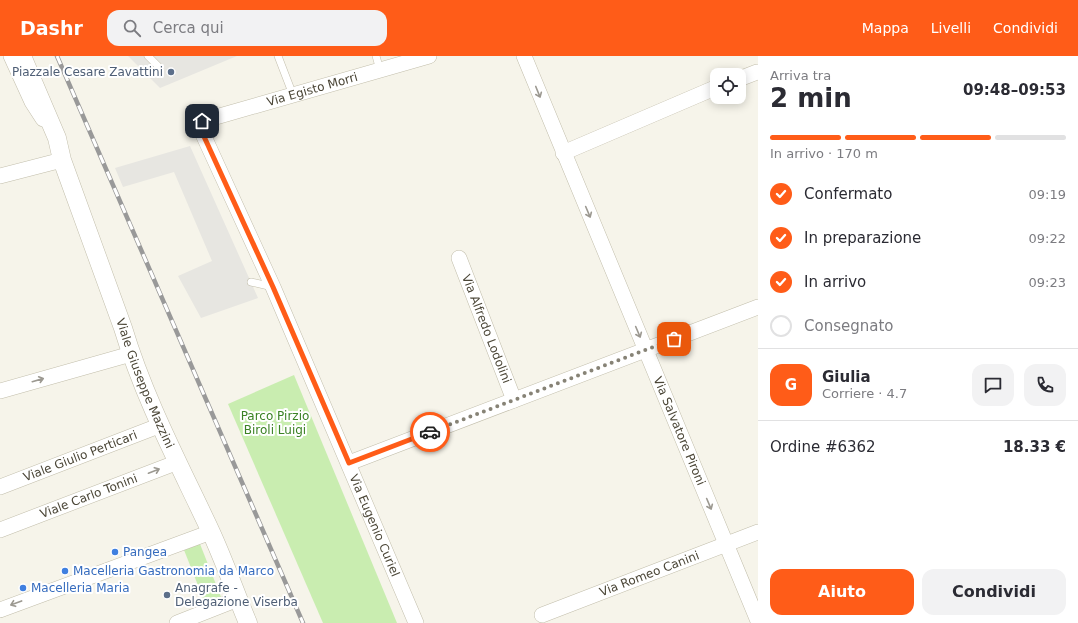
<!DOCTYPE html>
<html lang="it">
<meta charset="utf-8">
<style>
:root{--surface:#fff;--page:#f2f2f3;--text:#2b2b33;--muted:#7c7c81;--line:#e1e1e2;--accent:#ff5c18}
body{margin:0;font-family:"DejaVu Sans",sans-serif;background:var(--page);color:var(--text);height:100vh;display:flex;flex-direction:column;font-size:15px;white-space:nowrap}
*{box-sizing:border-box;margin:0}
p{font-size:13px;color:var(--muted)}
.icon{flex:none;width:22px;height:22px;fill:none;stroke:currentColor;stroke-width:2;stroke-linecap:round;stroke-linejoin:round}
.map{position:relative;flex:1;overflow:hidden}
.side{display:flex;flex-direction:column;background:var(--surface);width:320px}
.side>*{flex:none}
.tools{position:absolute;left:710px;top:12px;display:grid;gap:8px}
.tools a{display:grid;place-items:center;width:36px;height:36px;border-radius:8px;background:var(--surface);box-shadow:0 2px 10px #0003;font-size:20px}
.pin{position:absolute;display:grid;place-items:center;width:34px;height:34px;color:#fff;margin:-17px;border-radius:8px;box-shadow:0 2px 6px #0006}
.courier{position:absolute;display:grid;place-items:center;width:40px;height:40px;margin:-20px;border:3px solid #ff5c18;border-radius:50%;background:#fff;color:#222;box-shadow:0 1px 5px #0007}
.head em{font-style:normal;font-weight:700}
.head div{display:flex;flex-direction:column-reverse}
.head{display:flex;align-items:center;justify-content:space-between;height:68px;padding:0 12px}
h1{font-size:26px;font-weight:700;line-height:30px}
.bar{display:grid;grid-template-columns:repeat(4,1fr);gap:6px 4px;align-content:center;height:48px;padding:0 12px}
.bar i{height:5px;border-radius:3px;background:var(--line)}
.bar .current{background:var(--accent)}
.bar p{grid-column:span 4}
.line{display:flex;align-items:center;gap:10px;padding:0 12px;border-top:1px solid var(--line)}
.line div{flex:1}
.round{display:grid;place-items:center;flex:none;width:42px;height:42px;border-radius:12px;background:var(--page)}
ol{padding:0 12px;list-style:none}
li{display:flex;align-items:center;gap:12px;height:44px}
li p{margin-inline-start:auto}
li .icon{padding:4px;border-radius:50%;background:var(--accent);color:#fff;stroke-width:4}
li:last-child{color:var(--muted)}
li i{width:22px;height:22px;border:2px solid var(--line);border-radius:50%}
.button{display:flex;gap:8px;margin-top:auto;padding:8px 12px}
.button a{flex:1;height:46px;border-radius:12px;background:var(--accent);color:#fff;font-size:16px;font-weight:700;line-height:46px;text-align:center}
.button a+a{background:var(--page);color:var(--text)}
header{display:flex;align-items:center;gap:24px;box-sizing:border-box;height:56px;padding:0 20px;background:var(--accent);color:#fff}
header strong{font-size:19px}
nav{display:flex;gap:22px;margin-inline-start:auto;font-size:14px}
.search{width:280px;height:36px;background:var(--page);display:flex;align-items:center;gap:10px;box-sizing:border-box;padding:0 14px;border-radius:12px;color:var(--muted);font-size:15px}
main{display:flex;flex:1;min-height:0}
.map>svg:first-child{display:block}
.park{fill:#c9edb0}
.parking{fill:#e7e6e1}
.lines{fill:none;stroke-linecap:round;stroke-linejoin:round}
.service-casing{stroke:#c2beab;stroke-width:8}
.minor-casing{stroke:#c2beab;stroke-width:16}
.tertiary-casing{stroke:#c2beab;stroke-width:19}
.service{stroke:#fff;stroke-width:7}
.minor{stroke:#fff;stroke-width:15}
.tertiary{stroke:#fff;stroke-width:18}
.rail-casing{stroke:#999;stroke-width:4.5}
.rail{stroke:#fff;stroke-width:3;stroke-dasharray:9;stroke-linecap:butt}
.oneway{stroke:#9c9991}
.done{stroke:#878376;stroke-width:4;stroke-dasharray:0 7.2}
.route{stroke:#ff5c18;stroke-width:5}
.service-dot{fill:#5c6f8a;stroke:#fff;stroke-width:1.5}
.shop-dot{fill:#3f7fe0;stroke:#fff;stroke-width:1.5}
.labels{text-anchor:middle;dominant-baseline:central;stroke-width:4;stroke-linejoin:round;paint-order:stroke}
.service-label{font-size:12px;fill:#4e5e75;stroke:#fff;text-anchor:end}
.street-label{font-size:12px;fill:#4b4637;stroke:#fff}
.park-label{font-size:12px;fill:#3b8225;stroke:#fff}
.shop-label{font-size:12px;fill:#366cbe;stroke:#fff;text-anchor:start}
</style>
<header>
<strong>Dashr</strong>
<div class="search"><svg class="icon" aria-label="search" viewBox="0 0 24 24"><circle cx="10" cy="10" r="6"/><path d="M15 15l6 6"/></svg>Cerca qui</div>
<nav><a>Mappa</a><a>Livelli</a><a>Condividi</a></nav>
</header>
<main>
<div class="map">
<svg width="758" height="567" viewBox="0 0 758 567">
<rect width="100%" height="100%" fill="#f6f4ea"/>
<!-- park -->
<g class="park">
<path d="M294,319L397,567H323L228,348Z"/>
<path d="M200,488L221,541L205,547L184,494Z"/>
</g>
<!-- parking -->
<g class="parking">
<path d="M128,0H237L160,32Z"/>
<path d="M190,90L258,242L201,262L178,220L212,205L174,116L123,131L115,112Z"/>
</g>
<g class="lines">
<defs>
<g id="service">
<path d="M148,0L158,10"/>
<path d="M278,0L293,39"/>
<path d="M376,0L380,14"/>
<path d="M251,226L273,231"/>
</g>
<g id="minor">
<path d="M11,0L32,46L43,63"/>
<path id="s1" d="M524,0L758,565"/>
<path d="M739,23L757,16"/>
<path id="s2" d="M202,65L201,74L273,231L416,567"/>
<path id="s3" d="M195,67L429,0"/>
<path d="M563,97L717,31"/>
<path d="M0,120L62,104"/>
<path id="s4" d="M459,202L514,344"/>
<path d="M0,335L131,298"/>
<path d="M349,407L758,251"/>
<path id="s5" d="M0,431L161,369"/>
<path id="s6" d="M0,474L178,406"/>
<path d="M0,554L211,476"/>
<path id="s7" d="M542,559L758,476"/>
<path d="M177,567L238,543"/>
</g>
<g id="tertiary">
<path id="s8" d="M22,0L57,82L62,104L123,272C144,342 179,408 210,474C224,504 235,536 248,567"/>
</g>
</defs>
<!-- service casing -->
<use href="#service" class="service-casing"/>
<!-- minor casing -->
<use href="#minor" class="minor-casing"/>
<!-- tertiary casing -->
<use href="#tertiary" class="tertiary-casing"/>
<!-- service -->
<use href="#service" class="service"/>
<!-- minor -->
<use href="#minor" class="minor"/>
<!-- tertiary -->
<use href="#tertiary" class="tertiary"/>
<defs>
<path id="rail" d="M57,0L303,567"/>
</defs>
<!-- rail casing -->
<use href="#rail" class="rail-casing"/>
<!-- rail -->
<use href="#rail" class="rail"/>
</g>
<!-- one-way arrows -->
<defs><path id="oneway-shaft" d="M-6 0H5M1.5-3L5.5 0L1.5 3" fill="none" stroke-width="1.6" stroke-linecap="round" stroke-linejoin="round"/></defs>
<g class="oneway">
<use href="#oneway-shaft" transform="translate(538 36) rotate(68)"/>
<use href="#oneway-shaft" transform="translate(588 156) rotate(67)"/>
<use href="#oneway-shaft" transform="translate(638 276) rotate(67)"/>
<use href="#oneway-shaft" transform="translate(38 324) rotate(-16)"/>
<use href="#oneway-shaft" transform="translate(154 415) rotate(-21)"/>
<use href="#oneway-shaft" transform="translate(709 448) rotate(67)"/>
<use href="#oneway-shaft" transform="translate(16 547) rotate(160)"/>
</g>
<g class="lines">
<!-- done -->
<path class="done" d="M430,376L674,283"/>
<!-- route -->
<path class="route" d="M202,65L201,74L273,231L349,407L430,376"/>
</g>
<!-- markers -->
<g class="service-dot">
<circle cx="171" cy="16" r="4"/>
<circle cx="167" cy="539" r="4"/>
</g>
<g class="shop-dot">
<circle cx="115" cy="496" r="4"/>
<circle cx="65" cy="515" r="4"/>
<circle cx="23" cy="532" r="4"/>
</g>
<g class="labels">
<!-- service labels -->
<g class="service-label">
<text x="163" y="16">Piazzale Cesare Zavattini</text>
<text x="175" y="532" text-anchor="start">Anagrafe -<tspan x="175" dy="14">Delegazione Viserba</tspan></text>
</g>
<!-- street labels -->
<g class="street-label">
<text stroke="none"><textPath href="#s3" startOffset="122">Via Egisto Morri</textPath></text>
<text stroke="none"><textPath href="#s4" startOffset="76">Via Alfredo Lodolini</textPath></text>
<text stroke="none"><textPath href="#s8" startOffset="350">Viale Giuseppe Mazzini</textPath></text>
<text stroke="none"><textPath href="#s1" startOffset="406">Via Salvatore Pironi</textPath></text>
<text stroke="none"><textPath href="#s5" startOffset="86">Viale Giulio Perticari</textPath></text>
<text stroke="none"><textPath href="#s6" startOffset="95">Viale Carlo Tonini</textPath></text>
<text stroke="none"><textPath href="#s2" startOffset="441">Via Eugenio Curiel</textPath></text>
<text stroke="none"><textPath href="#s7" startOffset="115">Via Romeo Canini</textPath></text>
</g>
<!-- park labels -->
<g class="park-label">
<text x="275" y="360">Parco Pirzio<tspan x="275" dy="14">Biroli Luigi</tspan></text>
</g>
<!-- shop labels -->
<g class="shop-label">
<text x="123" y="496">Pangea</text>
<text x="73" y="515">Macelleria Gastronomia da Marco</text>
<text x="31" y="532">Macelleria Maria</text>
</g>
</g>
</svg>
<div class="tools">
<a><svg class="icon" aria-label="locate" viewBox="0 0 24 24"><circle cx="12" cy="12" r="6"/><path d="M12 2v4M12 18v4M2 12h4M18 12h4"/></svg></a>
</div>
<div class="pin" style="left:674px;top:283px;background:#ea580c"><svg class="icon" aria-label="bag" viewBox="0 0 24 24"><path d="M5 8h14l-1 12H6zM9 8a3 3 0 0 1 6 0"/></svg></div>
<div class="pin" style="left:202px;top:65px;background:#1f2937"><svg class="icon" aria-label="home" viewBox="0 0 24 24"><path d="M3 11l9-7 9 7M6 9v11h12V9"/></svg></div>
<div class="courier" style="left:430px;top:376px"><svg class="icon" aria-label="car" viewBox="0 0 24 24"><path d="M5 17H2v-5l4-1 3-4h7l3 4 3 1v5h-3M9 17h6M6 11h13"/><circle cx="7" cy="17" r="2"/><circle cx="17" cy="17" r="2"/></svg></div>
</div>
<section class="side">
<div class="head"><div><h1>2 min</h1><p>Arriva tra</p></div><em>09:48–09:53</em></div>
<div class="bar"><i class="current"></i><i class="current"></i><i class="current"></i><i></i><p>In arrivo · 170 m</p></div>
<ol>
<li><svg class="icon" aria-label="check" viewBox="0 0 24 24"><path d="M5 12l5 5 9-10"/></svg>Confermato<p>09:19</p></li>
<li><svg class="icon" aria-label="check" viewBox="0 0 24 24"><path d="M5 12l5 5 9-10"/></svg>In preparazione<p>09:22</p></li>
<li><svg class="icon" aria-label="check" viewBox="0 0 24 24"><path d="M5 12l5 5 9-10"/></svg>In arrivo<p>09:23</p></li>
<li><i></i>Consegnato</li>
</ol>
<div class="line" style="height:72px"><b class="round" style="background:var(--accent);color:#fff">G</b><div><b>Giulia</b><p>Corriere · 4.7</p></div><a class="round"><svg class="icon" aria-label="chat" viewBox="0 0 24 24"><path d="M4 5h16v11H9l-5 4z"/></svg></a><a class="round"><svg class="icon" aria-label="phone" viewBox="0 0 24 24"><path d="M5 4h4l2 5-3 2q2 4 5 5l2-3 5 2v4C11 20 4 13 5 4z"/></svg></a></div>
<div class="line" style="height:52px"><div>Ordine #6362</div><b>18.33 €</b></div>
<div class="button"><a>Aiuto</a><a>Condividi</a></div>
</section>
</main>
